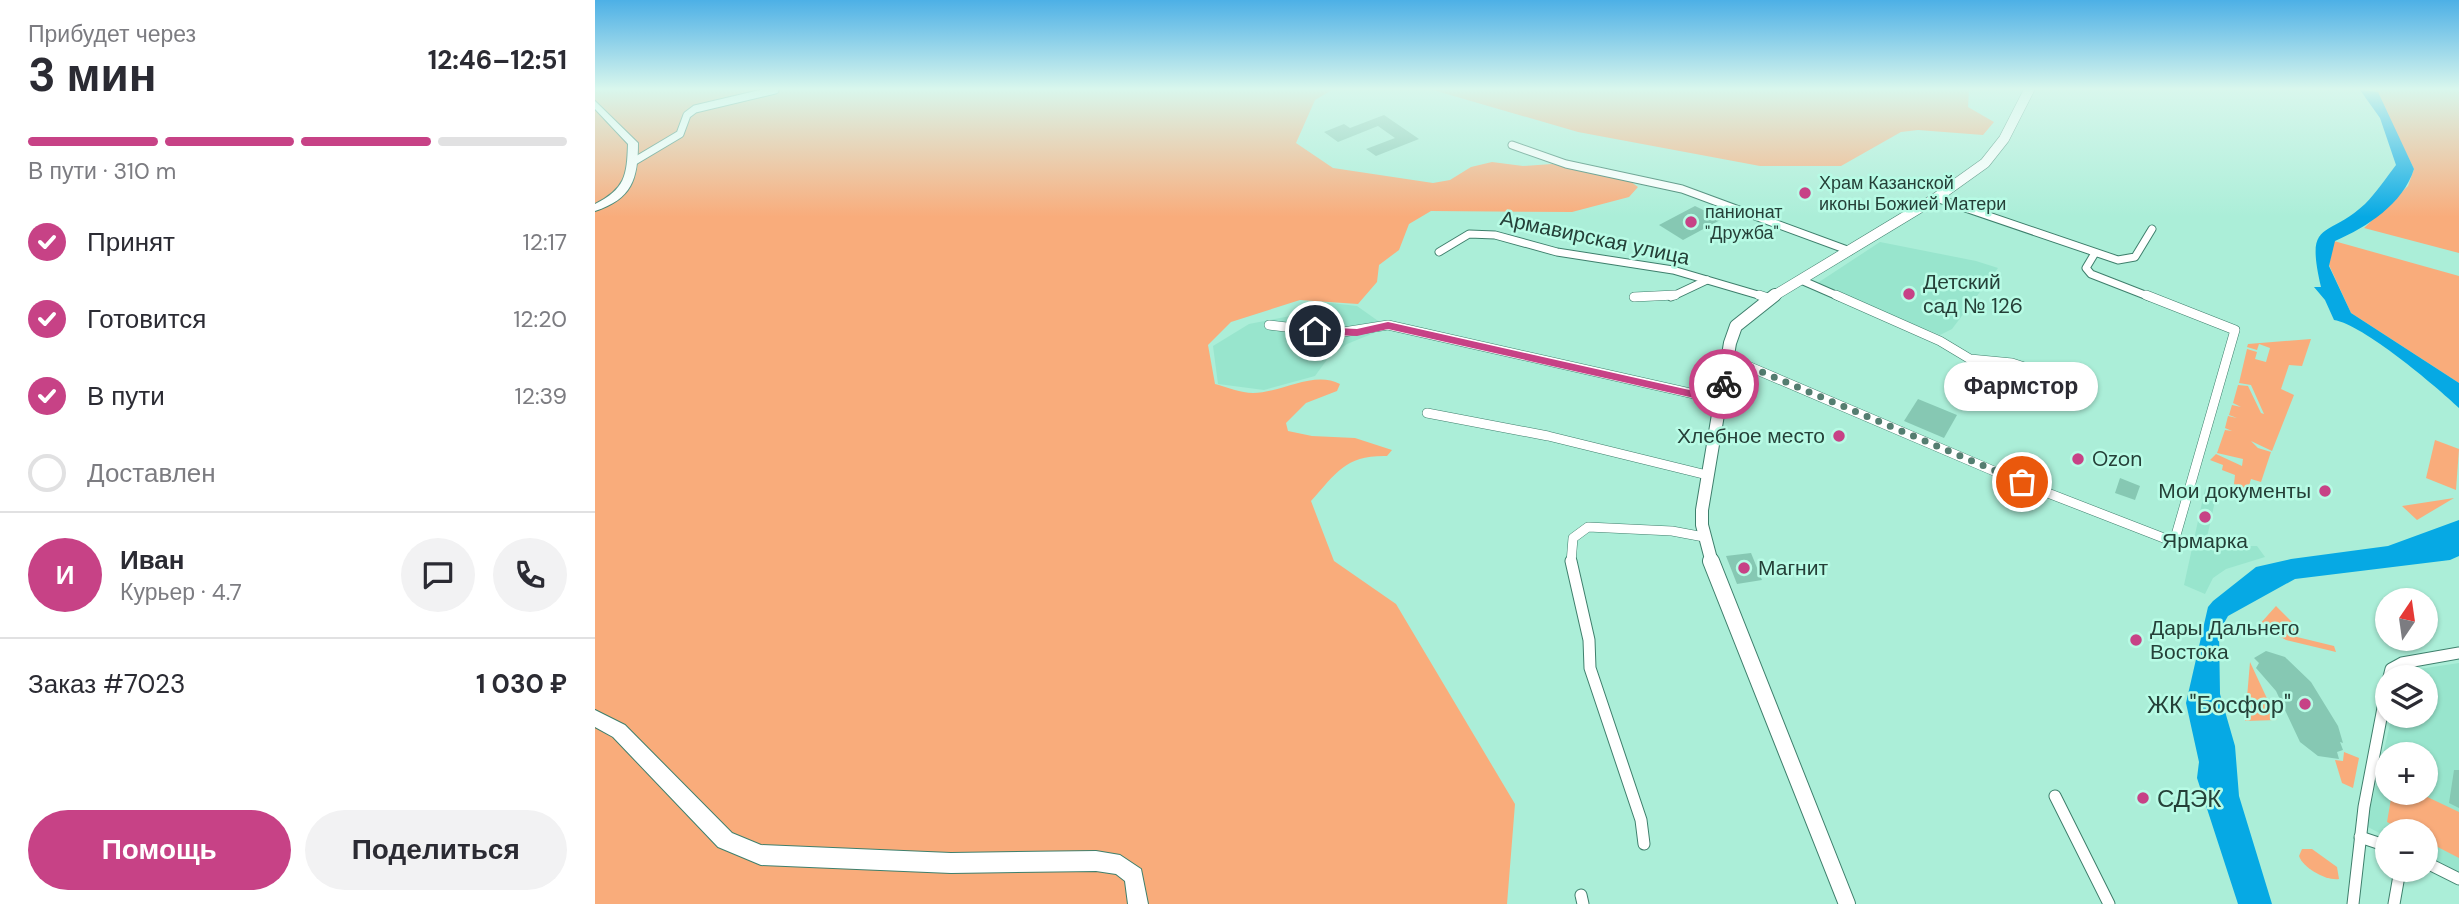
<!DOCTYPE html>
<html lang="ru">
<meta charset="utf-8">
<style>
:root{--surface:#fff;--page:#f2f2f3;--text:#2b2b33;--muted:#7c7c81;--line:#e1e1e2;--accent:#c74286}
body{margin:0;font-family:"DM Sans",sans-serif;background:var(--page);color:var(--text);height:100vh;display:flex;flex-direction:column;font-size:26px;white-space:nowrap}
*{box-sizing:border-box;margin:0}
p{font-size:23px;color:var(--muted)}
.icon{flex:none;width:38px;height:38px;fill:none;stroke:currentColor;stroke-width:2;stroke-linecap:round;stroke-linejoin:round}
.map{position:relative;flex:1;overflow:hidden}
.drawer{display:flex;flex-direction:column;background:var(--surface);width:595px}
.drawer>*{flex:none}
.needle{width:46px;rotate:13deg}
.fabs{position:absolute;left:1780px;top:588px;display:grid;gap:14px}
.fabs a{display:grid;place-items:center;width:63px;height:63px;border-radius:50%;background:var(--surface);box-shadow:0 2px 5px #0004;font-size:35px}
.pin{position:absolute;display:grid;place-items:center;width:60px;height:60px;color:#fff;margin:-30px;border:4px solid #fff;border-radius:50%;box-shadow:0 2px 7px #0007}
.courier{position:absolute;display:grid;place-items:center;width:70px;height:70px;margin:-35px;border:5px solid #c74286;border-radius:50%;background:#fff;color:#222;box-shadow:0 2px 9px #0007}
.bubble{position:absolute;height:49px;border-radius:24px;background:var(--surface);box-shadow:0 2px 5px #0004;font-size:23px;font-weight:700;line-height:49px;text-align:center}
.overview em{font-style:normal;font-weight:700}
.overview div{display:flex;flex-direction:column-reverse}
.overview{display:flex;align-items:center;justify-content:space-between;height:119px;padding:0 28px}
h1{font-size:46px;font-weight:700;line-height:52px}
.bar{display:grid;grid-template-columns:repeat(4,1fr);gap:10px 7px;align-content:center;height:84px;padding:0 28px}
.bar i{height:9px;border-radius:5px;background:var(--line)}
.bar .active{background:var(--accent)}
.bar p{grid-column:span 4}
.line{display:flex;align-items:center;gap:18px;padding:0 28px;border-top:2px solid var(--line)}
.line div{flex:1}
.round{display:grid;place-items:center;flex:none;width:74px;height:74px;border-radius:37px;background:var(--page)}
ol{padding:0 28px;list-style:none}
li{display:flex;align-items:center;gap:21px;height:77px}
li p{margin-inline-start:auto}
li .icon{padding:7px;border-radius:50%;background:var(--accent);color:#fff;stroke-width:4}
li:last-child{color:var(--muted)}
li i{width:38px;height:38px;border:4px solid var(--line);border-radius:50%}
.primary-button{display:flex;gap:14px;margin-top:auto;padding:14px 28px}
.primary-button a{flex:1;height:80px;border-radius:42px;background:var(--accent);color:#fff;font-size:28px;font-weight:700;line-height:80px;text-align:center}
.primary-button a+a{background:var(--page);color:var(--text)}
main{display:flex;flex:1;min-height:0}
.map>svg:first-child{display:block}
.built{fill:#98e5cd;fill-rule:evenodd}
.green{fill:#f9ac7b}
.water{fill:#06a9e4}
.building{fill:#86c8b3}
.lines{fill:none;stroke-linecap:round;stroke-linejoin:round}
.minor-far2-casing{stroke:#3e7f6c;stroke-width:9}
.minor-far1-casing{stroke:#3e7f6c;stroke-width:10}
.minor-casing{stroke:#3e7f6c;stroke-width:13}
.secondary-far2-casing{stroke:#3e7f6c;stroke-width:11}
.secondary-far1-casing{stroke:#3e7f6c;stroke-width:14}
.secondary-casing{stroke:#3e7f6c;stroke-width:18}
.trunk-casing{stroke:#3e7f6c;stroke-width:2}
.minor-far2{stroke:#fff;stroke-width:7}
.minor-far1{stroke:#fff;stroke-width:9}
.minor{stroke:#fff;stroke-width:11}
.secondary-far2{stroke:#fff;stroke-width:10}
.secondary-far1{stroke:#fff;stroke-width:12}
.secondary{stroke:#fff;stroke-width:16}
.trunk{fill:#fff;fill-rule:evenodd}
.route{fill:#c74286}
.done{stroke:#547d70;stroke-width:7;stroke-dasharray:0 12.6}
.poi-dot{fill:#c74286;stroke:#b8fbe5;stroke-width:2.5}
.labels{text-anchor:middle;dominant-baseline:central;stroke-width:5;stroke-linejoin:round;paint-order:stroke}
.far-poi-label{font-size:18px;fill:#254038;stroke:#b8fbe5;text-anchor:start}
.street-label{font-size:21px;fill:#254038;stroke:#b8fbe5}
.poi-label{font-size:21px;fill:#254038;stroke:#b8fbe5;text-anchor:start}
.near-poi-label{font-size:24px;fill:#254038;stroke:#b8fbe5;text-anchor:end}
</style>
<main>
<section class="drawer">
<div class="overview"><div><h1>3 мин</h1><p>Прибудет через</p></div><em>12:46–12:51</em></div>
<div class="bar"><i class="active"></i><i class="active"></i><i class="active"></i><i></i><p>В пути · 310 m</p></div>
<ol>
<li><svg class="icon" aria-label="check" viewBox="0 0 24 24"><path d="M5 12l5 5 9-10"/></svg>Принят<p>12:17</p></li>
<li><svg class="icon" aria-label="check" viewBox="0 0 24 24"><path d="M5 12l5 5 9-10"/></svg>Готовится<p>12:20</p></li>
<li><svg class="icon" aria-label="check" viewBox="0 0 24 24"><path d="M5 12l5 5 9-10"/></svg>В пути<p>12:39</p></li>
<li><i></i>Доставлен</li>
</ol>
<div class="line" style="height:126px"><b class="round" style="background:var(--accent);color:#fff">И</b><div><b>Иван</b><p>Курьер · 4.7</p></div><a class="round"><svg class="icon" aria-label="chat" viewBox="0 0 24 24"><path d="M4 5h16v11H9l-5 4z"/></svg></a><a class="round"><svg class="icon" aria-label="phone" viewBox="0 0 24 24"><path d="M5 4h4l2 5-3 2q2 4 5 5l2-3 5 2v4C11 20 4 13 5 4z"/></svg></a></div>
<div class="line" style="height:91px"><div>Заказ #7023</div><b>1 030 ₽</b></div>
<div class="primary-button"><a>Помощь</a><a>Поделиться</a></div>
</section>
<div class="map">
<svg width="1864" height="904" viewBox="0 0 1864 904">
<rect width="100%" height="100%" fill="#abeed8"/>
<!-- built -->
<g class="built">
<path d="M1285,242L1381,261L1403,268L1357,329L1345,335L1221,284Z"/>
<path d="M718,301L762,306L786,323L779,333L752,344L734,357L720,376L669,390L623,384L618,346L654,324L695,316Z"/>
<path d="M1614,486L1623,488L1610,546H1662L1670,557L1631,569L1618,578L1610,594L1589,585L1610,489Z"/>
<path d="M1864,663V873L1831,856L1830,831H1792V837L1771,826L1797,716H1830V677H1806L1817,670ZM1792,754H1830V793H1792Z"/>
</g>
<!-- green -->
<g class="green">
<path d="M0,90H737L720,100L701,143L738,168L838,183L855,180L876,167L897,162L928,166L957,164L1035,181L1043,187L1034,197L977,212L836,211L814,224L804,250L784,265L782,282L763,304L705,300L636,322L613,345L620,384C632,387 646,393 658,393C686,393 719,370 745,384L742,391L711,403L691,423L693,431L717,436L760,438L797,450L792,456C751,455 742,472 716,501L739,561L801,604L920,804L912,904H0Z"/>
<path d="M838,90H1374L1373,107L1399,122L1388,135L1323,130L1306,132L1246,166H1165L983,132Z"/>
<path d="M1780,90H1864V253L1769,228L1813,186L1819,169Z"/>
<path d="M1739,241L1864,276V383L1756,313L1734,265Z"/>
<path d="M1716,339L1707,366L1694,365L1686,389L1699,395L1677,451L1656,441L1663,448L1676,452L1666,482L1656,479L1653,489L1639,484L1640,475L1627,470L1628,465L1615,460L1621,454L1647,466L1648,459L1622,453L1630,430L1637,431L1630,428L1633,416L1642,418L1634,415L1637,405L1646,407L1638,403L1643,385L1653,386L1666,413L1669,414L1656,385L1644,383L1652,349L1662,352L1660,359L1671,362L1675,348L1664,344L1662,350L1652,347L1653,344Z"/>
<path d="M1369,373L1397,384L1381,411L1353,399Z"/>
<path d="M1840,440L1864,449L1861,490L1831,478Z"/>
<path d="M1859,498L1822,520L1807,506Z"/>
<path d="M1681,606L1700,625L1702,637L1739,646L1741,652L1691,640L1664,625Z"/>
<path d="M1655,662L1682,720L1650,721Z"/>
<path d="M1749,752L1764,758L1758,788L1747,783L1740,760L1748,761Z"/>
<path d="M1797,793H1824L1864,812V858L1831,841L1830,831H1810L1792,822Z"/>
<path d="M1707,849H1717L1742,867L1744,879C1731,881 1708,868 1704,856Z"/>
</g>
<!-- water -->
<g class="water">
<path d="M1765,90L1783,92L1819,169C1808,204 1772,227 1740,241L1734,266L1756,313L1864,383V408C1841,386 1767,324 1739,320L1730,300L1719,287H1726C1710,218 1731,240 1770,204C1781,193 1791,178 1801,165L1785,118Z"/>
<path d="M1864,520V556L1855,560L1700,579L1633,616L1624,632L1625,694L1640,746L1644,796L1677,904H1643L1602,778L1604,762L1591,703L1613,607L1618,601L1661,567L1696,559L1793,546Z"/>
</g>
<!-- building -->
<g class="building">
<path d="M789,115L824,139L781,156L771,149L800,138L783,126L743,142L729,132L749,124L755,128Z"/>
<path d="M1100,206L1127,219L1088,240L1064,225Z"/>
<path d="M1323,399L1362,415L1349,438L1309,421Z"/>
<path d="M1525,478L1545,486L1540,500L1520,493Z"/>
<path d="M1156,553L1167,580L1142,584L1131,556Z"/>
<path d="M1671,651L1690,657L1716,682L1743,726L1748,743L1745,742L1748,750L1742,752L1744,759L1723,756L1705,742L1681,691L1661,668L1664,663L1659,658Z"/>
<path d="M1859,770H1864V808L1854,803Z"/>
</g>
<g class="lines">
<defs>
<g id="minor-far2">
<path d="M917,145L971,164L1087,189L1255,251"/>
<path d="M38,162L85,134L92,115L100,109L180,90"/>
<path d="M1341,198L1523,260L1540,257L1557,229"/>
<path d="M844,252L874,234L900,235L962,252L1078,270L1170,297"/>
<path d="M1500,253L1491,268L1496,274L1555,297"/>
<path d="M1206,280L1245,297"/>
<path d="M1039,297H1042"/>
<path d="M1076,297L1112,280"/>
</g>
<g id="minor-far1">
<path d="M1164,295L1176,299"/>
<path d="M1241,295L1345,341L1375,359L1417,363L1480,384"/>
<path d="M1039,297L1080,295"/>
<path d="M674,325L742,333L793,325L1126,400"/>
<path d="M1134,358L1427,483L1579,542L1640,330L1551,295"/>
<path d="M832,413L953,436L1112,475"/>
<path d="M976,563L978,538L993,527L1077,531L1109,537"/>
</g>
<g id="minor">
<path d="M976,561L994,640L995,668L1046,820L1049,844"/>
<path d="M1794,677L1796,669L1807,663L1864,653"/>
<path d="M1460,796L1514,904"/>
<path d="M1765,837L1792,846"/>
<path d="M1830,862L1864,879"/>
<path d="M986,895L988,904"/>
<path d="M1758,904L1769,807L1792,687"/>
<path d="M1799,904L1805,870"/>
</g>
<path id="secondary-far2" d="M1177,297L1341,198L1390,163L1409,139L1434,90"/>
<path id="secondary-far1" d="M1117,563L1107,525V510L1135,343L1141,326L1180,295"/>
<path id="secondary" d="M1116,561L1252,904"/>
<g id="trunk">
<path d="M0,101L43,143C43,179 37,199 0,211V204C30,189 32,176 33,144L0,109Z"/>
<path d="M0,710L30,725L137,833L166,845L356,853L501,851L525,855L546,869L553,904H533L530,881L521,874L501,871L356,873L166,865L123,847L18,737L0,727Z"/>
</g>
</defs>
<!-- minor-far2 casing -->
<use href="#minor-far2" class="minor-far2-casing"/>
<!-- minor-far1 casing -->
<use href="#minor-far1" class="minor-far1-casing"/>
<!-- minor casing -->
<use href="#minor" class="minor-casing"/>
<!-- secondary-far2 casing -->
<use href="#secondary-far2" class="secondary-far2-casing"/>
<!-- secondary-far1 casing -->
<use href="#secondary-far1" class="secondary-far1-casing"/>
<!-- secondary casing -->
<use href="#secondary" class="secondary-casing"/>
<!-- trunk casing -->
<use href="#trunk" class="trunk-casing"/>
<!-- minor-far2 -->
<use href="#minor-far2" class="minor-far2"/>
<!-- minor-far1 -->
<use href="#minor-far1" class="minor-far1"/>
<!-- minor -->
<use href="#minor" class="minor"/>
<!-- secondary-far2 -->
<use href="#secondary-far2" class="secondary-far2"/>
<!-- secondary-far1 -->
<use href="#secondary-far1" class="secondary-far1"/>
<!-- secondary -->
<use href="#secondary" class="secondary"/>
<!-- trunk -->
<use href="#trunk" class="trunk"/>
</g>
<!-- sky -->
<linearGradient id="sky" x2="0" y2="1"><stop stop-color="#4db0e6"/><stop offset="0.41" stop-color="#d9f7ed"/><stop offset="1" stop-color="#d9f7ed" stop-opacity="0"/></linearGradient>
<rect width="1864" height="217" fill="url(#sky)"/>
<!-- route -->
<path class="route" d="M793,322L1121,396L1123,384L1129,380L1134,384L1131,400L1126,404L793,329L762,336L720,334L715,331L720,327L762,329Z"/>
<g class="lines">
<!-- done -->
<path class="done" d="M1129,384L1134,358L1427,482"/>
</g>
<!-- markers -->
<g class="poi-dot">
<circle cx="1210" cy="193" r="7"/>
<circle cx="1096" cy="222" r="7"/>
<circle cx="1314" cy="294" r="7"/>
<circle cx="1244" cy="436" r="7"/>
<circle cx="1483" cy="459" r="7"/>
<circle cx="1730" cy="491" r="7"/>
<circle cx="1610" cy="517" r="7"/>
<circle cx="1149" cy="568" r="7"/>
<circle cx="1541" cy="640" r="7"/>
<circle cx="1710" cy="704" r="7"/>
<circle cx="1548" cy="798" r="7"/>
</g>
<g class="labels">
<!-- far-poi labels -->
<g class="far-poi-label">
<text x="1224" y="183">Храм Казанской<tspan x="1224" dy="21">иконы Божией Матери</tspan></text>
<text x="1110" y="212">панионат<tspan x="1110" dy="21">"Дружба"</tspan></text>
</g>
<!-- street labels -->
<g class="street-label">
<text transform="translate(1000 238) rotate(12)">Армавирская улица</text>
</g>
<!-- poi labels -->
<g class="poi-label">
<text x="1328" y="282">Детский<tspan x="1328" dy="24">сад № 126</tspan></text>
<text x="1230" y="436" text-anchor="end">Хлебное место</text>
<text x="1497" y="459">Ozon</text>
<text x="1716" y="491" text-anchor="end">Мои документы</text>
<text x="1610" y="541" text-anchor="middle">Ярмарка</text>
<text x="1163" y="568">Магнит</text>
<text x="1555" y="628">Дары Дальнего<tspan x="1555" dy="24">Востока</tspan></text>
</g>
<!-- near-poi labels -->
<g class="near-poi-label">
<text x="1696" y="704">ЖК "Босфор"</text>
<text x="1562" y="798" text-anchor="start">СДЭК</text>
</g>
</g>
</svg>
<div class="fabs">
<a><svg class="needle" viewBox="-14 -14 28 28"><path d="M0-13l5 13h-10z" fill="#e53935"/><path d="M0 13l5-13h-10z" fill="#7c7c81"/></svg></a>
<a><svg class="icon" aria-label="layers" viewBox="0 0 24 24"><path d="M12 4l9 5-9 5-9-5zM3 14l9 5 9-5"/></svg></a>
<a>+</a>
<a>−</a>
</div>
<div class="pin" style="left:1427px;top:482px;background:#ea580c"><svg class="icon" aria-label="bag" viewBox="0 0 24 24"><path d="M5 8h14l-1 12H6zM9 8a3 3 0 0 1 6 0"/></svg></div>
<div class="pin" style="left:720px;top:331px;background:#1f2937"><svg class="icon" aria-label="home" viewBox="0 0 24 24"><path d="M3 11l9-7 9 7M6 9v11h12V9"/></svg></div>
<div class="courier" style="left:1129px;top:384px"><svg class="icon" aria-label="bike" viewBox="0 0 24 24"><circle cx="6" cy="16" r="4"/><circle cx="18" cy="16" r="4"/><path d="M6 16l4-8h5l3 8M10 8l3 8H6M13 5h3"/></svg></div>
<div class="bubble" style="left:1349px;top:362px;width:154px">Фармстор</div>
</div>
</main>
